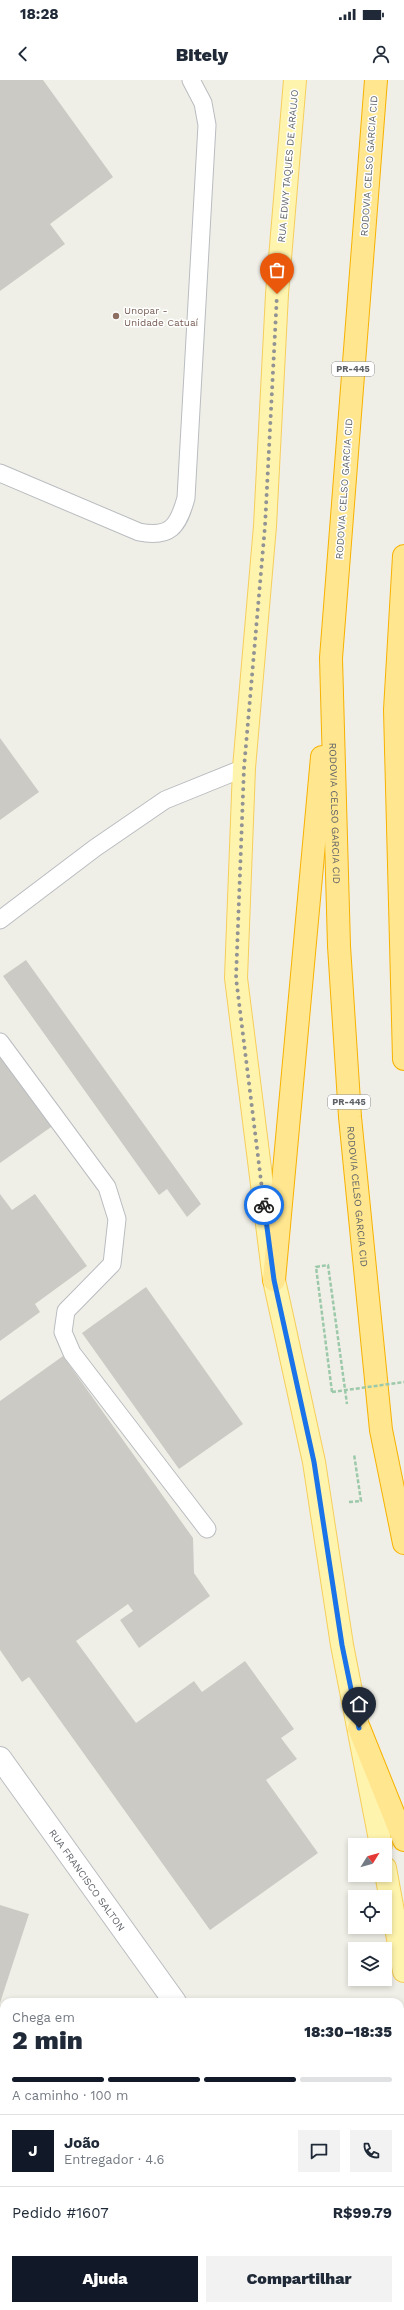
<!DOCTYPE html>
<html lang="pt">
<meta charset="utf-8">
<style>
:root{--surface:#fff;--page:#f2f2f3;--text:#1f2937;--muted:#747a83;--line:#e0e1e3;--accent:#111827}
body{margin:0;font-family:"Work Sans",sans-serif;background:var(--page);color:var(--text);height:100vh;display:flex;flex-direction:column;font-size:15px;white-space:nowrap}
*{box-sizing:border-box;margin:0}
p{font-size:13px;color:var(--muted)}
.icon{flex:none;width:22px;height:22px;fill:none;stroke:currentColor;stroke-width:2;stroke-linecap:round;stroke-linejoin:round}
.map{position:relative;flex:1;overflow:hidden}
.panel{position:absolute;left:0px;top:1918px;width:404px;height:312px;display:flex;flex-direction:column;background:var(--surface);border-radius:12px 12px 0 0;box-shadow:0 2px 6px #0003}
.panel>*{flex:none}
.needle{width:26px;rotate:53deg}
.tools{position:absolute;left:348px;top:1758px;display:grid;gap:8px}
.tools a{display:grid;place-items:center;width:44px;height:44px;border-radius:0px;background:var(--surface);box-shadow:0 2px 6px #0003;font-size:20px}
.pin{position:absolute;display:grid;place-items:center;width:34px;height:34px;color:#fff;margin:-41px -17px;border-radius:50% 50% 50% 0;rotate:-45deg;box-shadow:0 0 4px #0007}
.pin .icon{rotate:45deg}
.courier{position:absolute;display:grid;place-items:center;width:40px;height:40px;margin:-20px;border:3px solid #1a73e8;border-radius:50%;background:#fff;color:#222;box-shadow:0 1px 5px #0007}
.head em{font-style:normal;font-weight:800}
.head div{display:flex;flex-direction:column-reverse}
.head{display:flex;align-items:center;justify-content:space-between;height:68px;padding:0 12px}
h1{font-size:26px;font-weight:800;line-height:30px}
.bar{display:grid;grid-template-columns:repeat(4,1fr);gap:6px 4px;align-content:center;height:48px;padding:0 12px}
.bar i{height:5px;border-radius:3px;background:var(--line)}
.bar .active{background:var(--accent)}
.bar p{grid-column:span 4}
.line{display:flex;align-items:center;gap:10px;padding:0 12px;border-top:1px solid var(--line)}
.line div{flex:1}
.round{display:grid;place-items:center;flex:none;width:42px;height:42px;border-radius:0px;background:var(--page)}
.primary-button{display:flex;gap:8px;margin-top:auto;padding:8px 12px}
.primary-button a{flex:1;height:46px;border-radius:0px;background:var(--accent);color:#fff;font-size:16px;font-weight:800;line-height:46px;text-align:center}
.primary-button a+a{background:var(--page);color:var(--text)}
.status{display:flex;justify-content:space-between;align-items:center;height:28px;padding:0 20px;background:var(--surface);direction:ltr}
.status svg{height:11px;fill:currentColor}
header{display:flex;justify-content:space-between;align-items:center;height:52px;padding:0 12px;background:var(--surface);font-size:18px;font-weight:800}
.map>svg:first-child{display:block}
.building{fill:#cccac4}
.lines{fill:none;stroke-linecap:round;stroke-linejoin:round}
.service-casing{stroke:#b9bcc0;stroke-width:19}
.minor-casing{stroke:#b9bcc0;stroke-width:24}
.primary-casing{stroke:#f5ce5b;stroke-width:24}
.motorway-casing{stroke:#f7b200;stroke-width:24}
.path{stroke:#9cc9aa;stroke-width:2.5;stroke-dasharray:4 2;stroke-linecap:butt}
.service{stroke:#fff;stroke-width:17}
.minor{stroke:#fff;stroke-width:22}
.primary{stroke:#fff4ad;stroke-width:22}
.motorway{stroke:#ffe68f;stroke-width:22}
.path-bridge{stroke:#9cc9aa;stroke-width:2.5;stroke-dasharray:4 2;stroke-linecap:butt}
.done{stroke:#919394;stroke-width:4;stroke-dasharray:0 7.2}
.route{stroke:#1a73e8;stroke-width:5}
.education-dot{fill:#8d6e63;stroke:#fff;stroke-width:1.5}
.labels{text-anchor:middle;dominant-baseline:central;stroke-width:3;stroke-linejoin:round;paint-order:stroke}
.shield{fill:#fff;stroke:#8e9195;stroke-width:1}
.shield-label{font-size:9px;font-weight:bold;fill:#5e6267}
.street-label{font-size:10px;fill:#5e6267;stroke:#fff}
.education-label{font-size:10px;fill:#785e54;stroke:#fff;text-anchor:start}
</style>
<div class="status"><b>18:28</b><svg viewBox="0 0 49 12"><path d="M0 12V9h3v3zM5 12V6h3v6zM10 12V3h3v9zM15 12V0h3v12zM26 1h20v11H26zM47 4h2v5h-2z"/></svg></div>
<header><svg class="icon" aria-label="back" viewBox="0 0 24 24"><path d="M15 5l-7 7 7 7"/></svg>Bitely<svg class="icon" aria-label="person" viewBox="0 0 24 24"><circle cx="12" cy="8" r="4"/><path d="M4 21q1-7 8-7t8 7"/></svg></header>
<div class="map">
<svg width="404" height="2230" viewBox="0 0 404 2230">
<rect width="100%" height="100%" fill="#f0efe7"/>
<!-- building -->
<g class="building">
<path d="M0,0H43L113,97L50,144L65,164L0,211Z"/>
<path d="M0,658L39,712L0,740Z"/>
<path d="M26,880L201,1124L187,1137L167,1109L159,1115L3,896Z"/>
<path d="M0,974L54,1045L0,1083Z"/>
<path d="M0,1114L12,1130L35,1114L87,1186L35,1224L40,1232L0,1261Z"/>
<path d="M146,1207L243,1344L179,1389L82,1253Z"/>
<path d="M63,1276L193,1458L194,1493L210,1516L139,1568L120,1540L133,1531L128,1524L76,1561L136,1643L194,1601L202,1612L245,1581L294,1649L281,1658L297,1679L266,1700L318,1773L210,1850L29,1597L22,1602L0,1570V1321Z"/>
<path d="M0,1825L29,1834L0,1923Z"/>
<path d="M4,2076V2226H71L69,2230H0V2088Z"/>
<path d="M117,2226H233L232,2230H116Z"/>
</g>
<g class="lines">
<defs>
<g id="service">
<path d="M0,393L139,452C170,458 178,447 186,418L207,45L203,23L191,0"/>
<path d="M0,840L95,768L165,720L244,688"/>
<path d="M0,962L107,1107L117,1139L112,1184L66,1231L63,1252L72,1273L207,1449"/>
</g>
<g id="minor">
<path id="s1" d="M0,1678L175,1922"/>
<path d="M400,2157L404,2155"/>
<path d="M392,2226L394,2230"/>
</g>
<g id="primary">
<path d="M295,0L277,214L265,446L244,688L236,898L274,1200L314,1382L342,1565L381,1765"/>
<path d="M385,1788L404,1891"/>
</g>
<g id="motorway">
<path id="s2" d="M376,0L331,578L339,866L350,1037L381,1350L404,1463"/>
<path d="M404,476L395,630L404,979"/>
<path d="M274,1200L322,677"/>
<path d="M359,1648L404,1760"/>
</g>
</defs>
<!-- service casing -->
<use href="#service" class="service-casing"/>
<!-- minor casing -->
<use href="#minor" class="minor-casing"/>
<!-- primary casing -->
<use href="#primary" class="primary-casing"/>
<!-- motorway casing -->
<use href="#motorway" class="motorway-casing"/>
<!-- path -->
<g class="path">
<path d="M332,1312L316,1187L328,1185L347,1324"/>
<path d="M349,1422L361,1421L354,1374"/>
</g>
<!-- service -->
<use href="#service" class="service"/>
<!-- minor -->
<use href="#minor" class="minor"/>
<!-- primary -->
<use href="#primary" class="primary"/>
<!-- motorway -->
<use href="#motorway" class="motorway"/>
<!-- path-bridge -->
<path class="path-bridge" d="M332,1312L404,1302"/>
</g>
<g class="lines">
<!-- done -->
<path class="done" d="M264,1125L236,898L244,688L265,446L277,214"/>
<!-- route -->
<path class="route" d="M264,1125L274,1200L314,1382L342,1565L359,1648"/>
</g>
<!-- markers -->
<circle class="education-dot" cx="116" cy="236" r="4"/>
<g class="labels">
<!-- shield labels -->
<g class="shield">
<rect x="332" y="282" width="42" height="14" rx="3"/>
<rect x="328" y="1015" width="42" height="14" rx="3"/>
</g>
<g class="shield-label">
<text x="353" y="289">PR-445</text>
<text x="349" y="1022">PR-445</text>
</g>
<!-- street labels -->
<g class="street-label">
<text transform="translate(288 86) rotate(-85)">RUA EDWY TAQUES DE ARAUJO</text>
<text transform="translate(369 86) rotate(-86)">RODOVIA CELSO GARCIA CID</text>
<text transform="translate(344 409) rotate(-86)">RODOVIA CELSO GARCIA CID</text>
<text stroke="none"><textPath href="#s2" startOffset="735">RODOVIA CELSO GARCIA CID</textPath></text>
<text stroke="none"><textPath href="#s2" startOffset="1119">RODOVIA CELSO GARCIA CID</textPath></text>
<text stroke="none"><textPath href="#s1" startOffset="150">RUA FRANCISCO SALTON</textPath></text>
</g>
<!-- education labels -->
<g class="education-label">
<text x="124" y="230">Unopar -<tspan x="124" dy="12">Unidade Catuaí</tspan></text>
</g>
</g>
</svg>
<div class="tools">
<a><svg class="needle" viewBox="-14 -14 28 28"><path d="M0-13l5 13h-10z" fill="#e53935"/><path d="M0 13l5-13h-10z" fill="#747a83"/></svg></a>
<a><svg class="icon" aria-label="locate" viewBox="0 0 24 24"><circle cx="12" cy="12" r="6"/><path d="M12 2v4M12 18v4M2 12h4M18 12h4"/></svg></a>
<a><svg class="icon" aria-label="layers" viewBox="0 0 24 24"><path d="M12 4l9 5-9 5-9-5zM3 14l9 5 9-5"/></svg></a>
</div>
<div class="pin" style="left:277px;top:214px;background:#ea580c"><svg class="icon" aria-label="bag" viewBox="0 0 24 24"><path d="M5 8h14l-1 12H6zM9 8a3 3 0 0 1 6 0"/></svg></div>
<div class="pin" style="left:359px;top:1648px;background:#1f2937"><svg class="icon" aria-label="home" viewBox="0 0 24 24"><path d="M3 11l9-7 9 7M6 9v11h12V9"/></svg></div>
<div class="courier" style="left:264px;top:1125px"><svg class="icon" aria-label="bike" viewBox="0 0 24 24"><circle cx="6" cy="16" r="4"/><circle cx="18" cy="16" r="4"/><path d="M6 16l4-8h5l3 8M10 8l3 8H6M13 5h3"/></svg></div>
<section class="panel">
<div class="head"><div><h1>2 min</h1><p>Chega em</p></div><em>18:30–18:35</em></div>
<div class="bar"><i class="active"></i><i class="active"></i><i class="active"></i><i></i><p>A caminho · 100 m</p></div>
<div class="line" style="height:72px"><b class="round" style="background:var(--accent);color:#fff">J</b><div><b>João</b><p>Entregador · 4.6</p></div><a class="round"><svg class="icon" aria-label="chat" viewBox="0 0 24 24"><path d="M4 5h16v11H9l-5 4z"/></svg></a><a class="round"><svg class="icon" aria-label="phone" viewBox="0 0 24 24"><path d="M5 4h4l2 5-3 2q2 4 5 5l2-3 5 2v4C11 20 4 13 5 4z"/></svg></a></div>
<div class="line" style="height:52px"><div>Pedido #1607</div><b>R$99.79</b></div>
<div class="primary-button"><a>Ajuda</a><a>Compartilhar</a></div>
</section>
</div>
